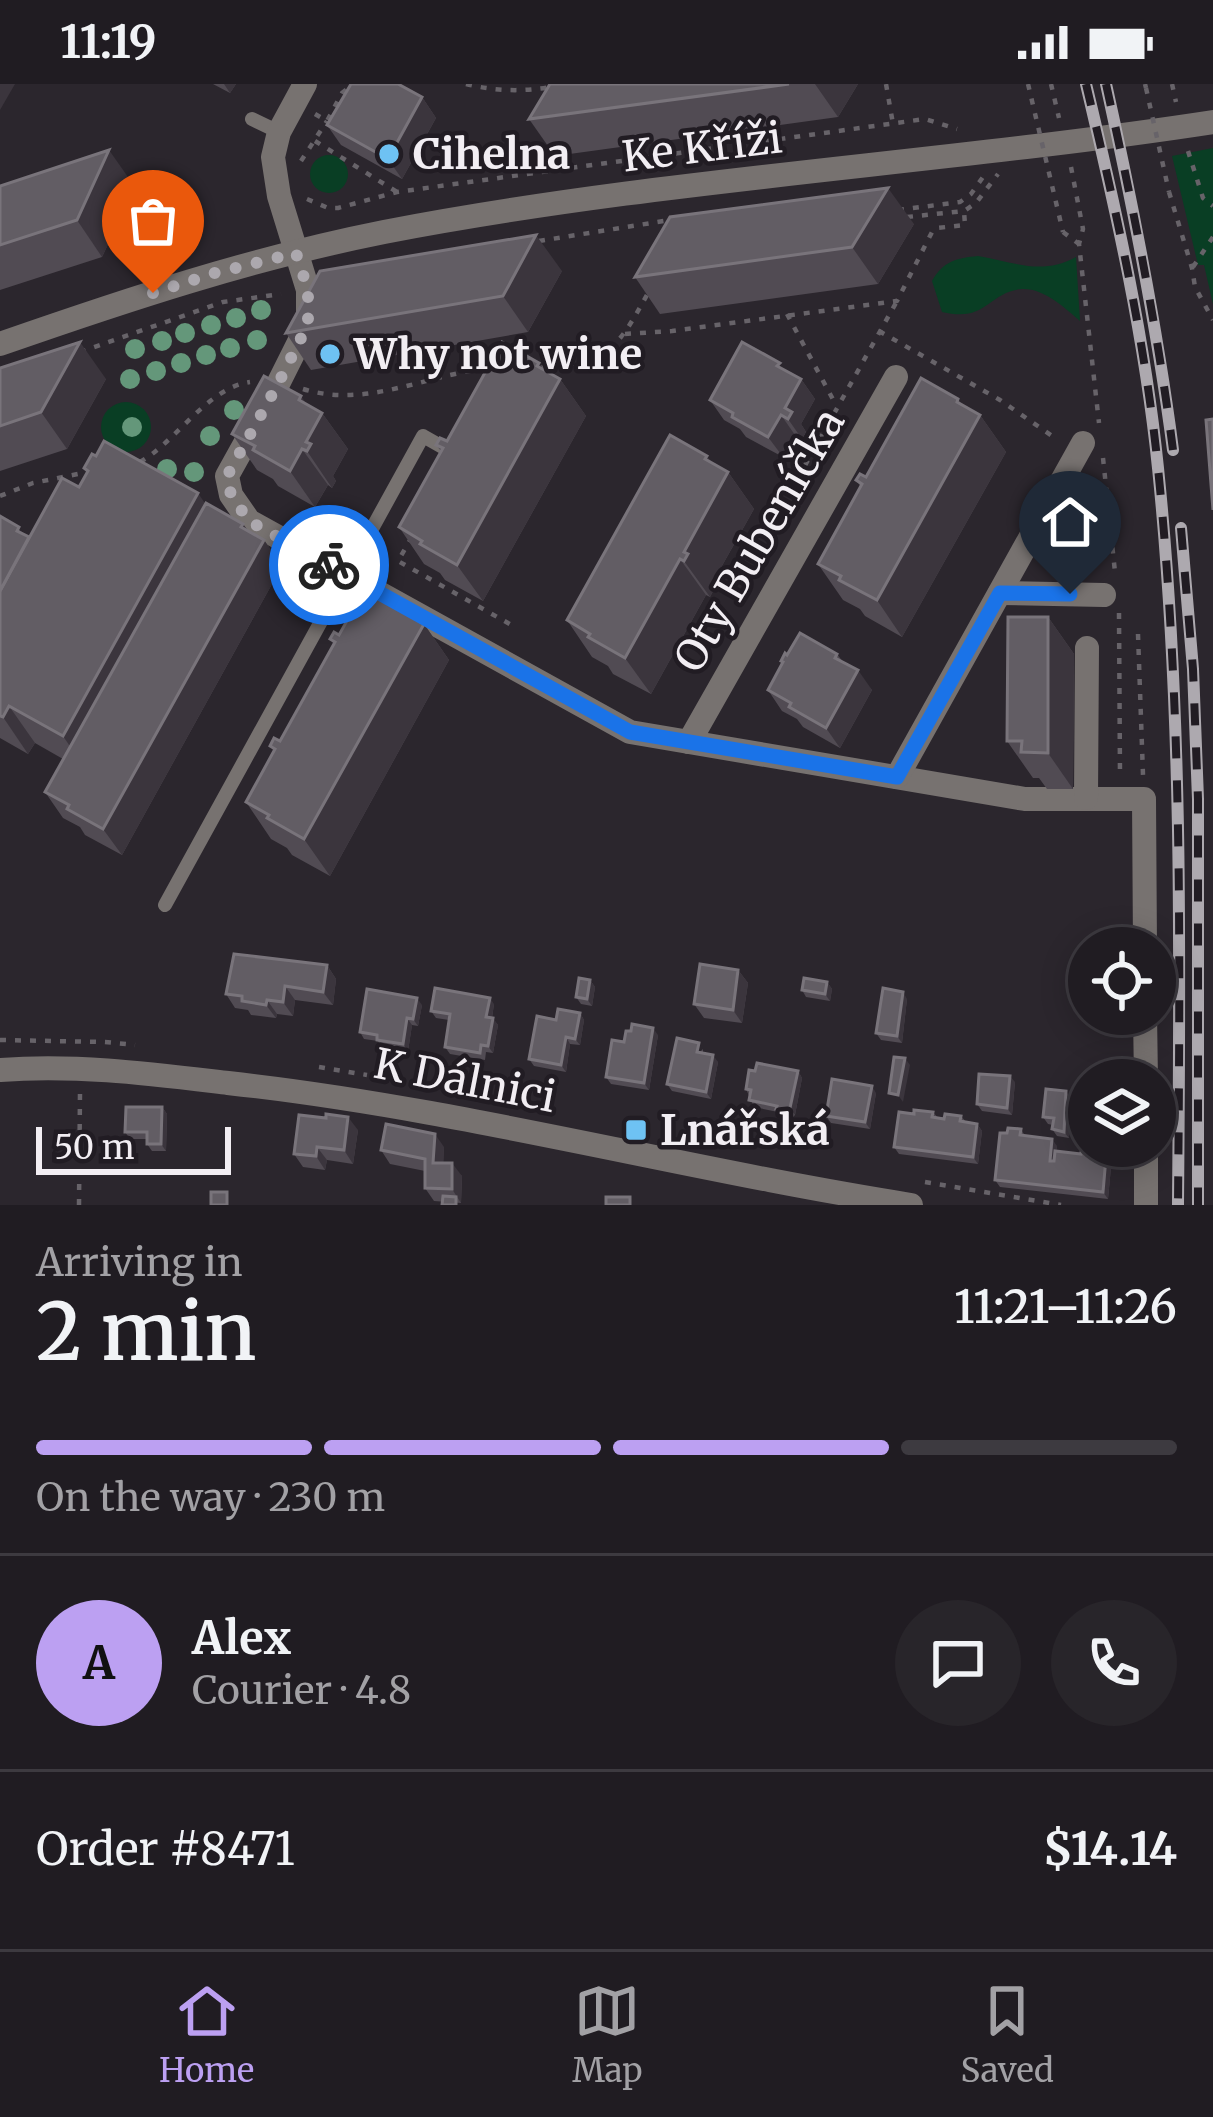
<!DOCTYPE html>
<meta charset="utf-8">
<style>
:root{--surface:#201c22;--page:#28252a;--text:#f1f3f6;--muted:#a2a1a5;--line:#3d3a40;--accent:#bca0f2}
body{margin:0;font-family:Merriweather,serif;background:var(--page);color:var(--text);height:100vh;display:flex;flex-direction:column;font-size:45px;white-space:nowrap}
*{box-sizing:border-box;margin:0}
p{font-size:39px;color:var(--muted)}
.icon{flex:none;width:66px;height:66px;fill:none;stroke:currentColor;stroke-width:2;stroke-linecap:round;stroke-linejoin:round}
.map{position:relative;height:1121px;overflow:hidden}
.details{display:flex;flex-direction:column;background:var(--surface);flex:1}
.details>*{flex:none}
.fabs{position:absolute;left:1068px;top:843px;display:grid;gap:24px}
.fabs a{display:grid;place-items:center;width:108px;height:108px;border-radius:50%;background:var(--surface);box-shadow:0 6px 30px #0003,0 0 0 3px var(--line);font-size:60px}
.scale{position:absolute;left:36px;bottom:30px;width:195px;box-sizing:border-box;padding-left:12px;border:6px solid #f2eef3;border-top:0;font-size:33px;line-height:42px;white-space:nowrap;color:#f2eef3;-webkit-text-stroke:9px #211c23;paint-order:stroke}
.pin{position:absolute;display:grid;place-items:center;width:102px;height:102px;color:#fff;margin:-123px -51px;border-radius:50% 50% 50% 0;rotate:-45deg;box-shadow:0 0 12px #0007}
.pin .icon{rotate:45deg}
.courier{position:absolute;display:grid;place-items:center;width:120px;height:120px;margin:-60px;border:9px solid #1a73e8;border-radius:50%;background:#fff;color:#222;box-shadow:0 3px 15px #0007}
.summary em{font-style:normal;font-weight:600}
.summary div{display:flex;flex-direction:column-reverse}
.summary{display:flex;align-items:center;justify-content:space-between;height:204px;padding:0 36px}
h1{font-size:78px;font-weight:600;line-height:90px}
.bar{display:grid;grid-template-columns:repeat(4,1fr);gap:18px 12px;align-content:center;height:144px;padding:0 36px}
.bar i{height:15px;border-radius:9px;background:var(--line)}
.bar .current{background:var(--accent)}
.bar p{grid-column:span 4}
.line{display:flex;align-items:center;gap:30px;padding:0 36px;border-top:3px solid var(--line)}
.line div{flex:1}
.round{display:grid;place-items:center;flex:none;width:126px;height:126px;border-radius:63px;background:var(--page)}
.status{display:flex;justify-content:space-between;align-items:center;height:84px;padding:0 60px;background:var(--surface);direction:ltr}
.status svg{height:33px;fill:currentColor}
.menu{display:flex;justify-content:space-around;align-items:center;height:168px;border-top:3px solid var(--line);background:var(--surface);font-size:33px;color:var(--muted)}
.menu a{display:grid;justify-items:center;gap:6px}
.menu .current{color:var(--accent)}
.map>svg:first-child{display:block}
.park{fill:#093e24}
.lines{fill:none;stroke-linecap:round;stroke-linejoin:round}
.path{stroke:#676369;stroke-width:4.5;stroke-dasharray:6 9;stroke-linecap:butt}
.service{stroke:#777270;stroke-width:14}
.minor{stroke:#777270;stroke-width:24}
.tertiary{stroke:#777270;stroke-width:24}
.rail-casing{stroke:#ada9af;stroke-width:12}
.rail{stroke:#211c23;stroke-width:8;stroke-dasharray:22;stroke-linecap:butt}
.path-bridge{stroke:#676369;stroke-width:4.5;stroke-dasharray:6 9;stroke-linecap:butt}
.tree{fill:#64977a}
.wall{fill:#514b53}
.shaded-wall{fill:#3b353d}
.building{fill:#625d64;stroke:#79747b;stroke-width:3}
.done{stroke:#aca8ae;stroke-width:12;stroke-dasharray:0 21.6}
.route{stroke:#1a73e8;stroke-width:15}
.poi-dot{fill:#6ec2f3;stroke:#211c23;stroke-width:4.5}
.labels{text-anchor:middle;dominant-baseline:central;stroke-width:9;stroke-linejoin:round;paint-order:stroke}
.street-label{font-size:42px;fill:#f2eef3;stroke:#211c23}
.poi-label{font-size:42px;font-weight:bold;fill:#f2eef3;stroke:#211c23;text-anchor:start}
</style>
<div class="status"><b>11:19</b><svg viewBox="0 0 49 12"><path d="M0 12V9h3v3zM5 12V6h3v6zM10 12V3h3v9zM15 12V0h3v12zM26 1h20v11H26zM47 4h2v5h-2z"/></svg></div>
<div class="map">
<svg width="1213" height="1121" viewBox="0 0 1213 1121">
<rect width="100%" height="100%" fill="#2b262d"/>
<!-- park -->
<g class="park">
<path d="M1213,64V220L1204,181H1198L1172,72Z"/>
<circle cx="329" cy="90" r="19"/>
<path d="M978,172C1015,178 1041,192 1076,173L1080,237C1065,224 1044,204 1022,205C988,208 987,239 942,228L932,197C943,177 957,174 978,172Z"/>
<circle cx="126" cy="343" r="25"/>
</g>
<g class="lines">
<!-- path -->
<g class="path">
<path d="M466,0C494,7 522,8 551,3"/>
<path d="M886,0L893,40"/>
<path d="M1051,0L1059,34"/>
<path d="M1145,0L1146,4"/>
<path d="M1172,0L1176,18"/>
<path d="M315,30L327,37L342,9L353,0"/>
<path d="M315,57L397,108"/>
<path d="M1188,67L1203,114L1213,122"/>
<path d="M301,77L327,37"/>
<path d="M1071,83L1083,145L1079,160L1099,339"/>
<path d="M1169,108L1192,184L1195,203L1213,236"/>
<path d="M307,115L328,124H338L397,108L925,35L957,45"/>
<path d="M898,126L960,118L971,110L983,93"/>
<path d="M907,133L964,127L976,119L998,90"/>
<path d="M1063,148L1079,160"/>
<path d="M539,157L670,136"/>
<path d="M1193,183L1213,153"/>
<path d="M787,230L836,321"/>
<path d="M879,247L1000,316L1058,356"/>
<path d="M625,250L672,247L897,217L932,148L937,144L965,141L964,127"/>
<path d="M80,268L223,218L281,210"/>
<path d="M538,284C608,278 615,269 648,209"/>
<path d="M303,305C367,325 427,290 491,284"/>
<path d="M1103,374L1115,488"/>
<path d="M140,378C177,357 207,304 250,298"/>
<path d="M813,390L803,385L897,217"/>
<path d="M0,412L33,399L88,388"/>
<path d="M412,453L398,477L515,543"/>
<path d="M1119,529L1120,692"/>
<path d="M1138,550L1143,691"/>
<path d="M0,956L105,958L135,961"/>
<path d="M319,983L367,991"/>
<path d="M925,1098L1061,1121"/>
<path d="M79,1121L80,1008"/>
</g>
<!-- service -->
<g class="service">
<path d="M252,35L279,48"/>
<path d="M165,821L423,352L453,369"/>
</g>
<!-- minor -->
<g class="minor">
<path d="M305,0L279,48L273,73L279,112L308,206V240L278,300L227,392L231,411L249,437L630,648L1025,715H1144L1145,864"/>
<path d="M1000,509L1104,511"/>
<path d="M689,658L896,293"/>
<path d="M897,693L1083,359"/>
<path d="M1086,714L1087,564"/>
<path d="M1145,930L1146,996"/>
<path d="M1146,1062V1121"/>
</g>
<!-- tertiary -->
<g class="tertiary">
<path d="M0,260C126,216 253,174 384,148C658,95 938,80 1213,38"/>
<path d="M0,986C76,980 152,990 228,999C458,1024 682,1085 911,1121"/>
</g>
<defs>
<g id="rail">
<path d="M1086,0C1116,126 1145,255 1158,384C1183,629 1180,875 1178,1121"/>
<path d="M1106,0C1133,122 1157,242 1173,366"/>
<path d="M1181,444L1193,585L1198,715V1121"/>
</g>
</defs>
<!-- rail casing -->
<use href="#rail" class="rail-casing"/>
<!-- rail -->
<use href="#rail" class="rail"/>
<!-- path-bridge -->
<g class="path-bridge">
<path d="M1028,0L1063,148"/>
<path d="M1146,4L1169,108"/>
</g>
</g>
<!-- trees -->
<g class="tree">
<circle cx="261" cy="226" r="10"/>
<circle cx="236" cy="234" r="10"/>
<circle cx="211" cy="241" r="10"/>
<circle cx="185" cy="249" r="10"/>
<circle cx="257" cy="256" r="10"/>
<circle cx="162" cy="257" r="10"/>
<circle cx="230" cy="264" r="10"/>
<circle cx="135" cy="265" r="10"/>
<circle cx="206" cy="271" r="10"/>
<circle cx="181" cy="279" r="10"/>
<circle cx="156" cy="287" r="10"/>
<circle cx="130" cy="295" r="10"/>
<circle cx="234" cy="326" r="10"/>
<circle cx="132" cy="343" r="10"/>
<circle cx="210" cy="352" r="10"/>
<circle cx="167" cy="385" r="10"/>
<circle cx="194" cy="388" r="10"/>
</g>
<!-- wall -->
<g class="wall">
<path d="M213,0H236L230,9Z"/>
<path d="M550,0H858L838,33L555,72L529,35Z"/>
<path d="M422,13L436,34L402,95L341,61L327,41Z"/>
<path d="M0,102L135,103L102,173L0,206Z"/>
<path d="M914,140L878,200L660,230L635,193Z"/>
<path d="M562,187L528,248L311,286L286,249Z"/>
<path d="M0,284L106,295L67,365L0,387Z"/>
<path d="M544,286L560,295L586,332L483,517L445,496L440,489L424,480L399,443L441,367L436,361L447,357Z"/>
<path d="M785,287L801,295L815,315L801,340L806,348L802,355L795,351L783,373L746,353L740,345L724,336L710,316Z"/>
<path d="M306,320L322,329L348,365L333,392L336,397L332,404L328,401L315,423L278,402L273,395L257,386L232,350Z"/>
<path d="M964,322L980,331L1006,368L902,553L865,532L860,525L843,516L818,480L861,403L856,396L866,393Z"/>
<path d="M712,379L728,388L754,425L710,503L713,507L710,513L706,511L651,610L613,590L608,582L592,573L567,536Z"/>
<path d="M84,384L205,420L243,440L248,447L264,456L282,482L122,771L85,751L80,743L63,734L45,708L63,675L35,659L28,670L0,654V432L29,453L79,403L87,389Z"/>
<path d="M408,531L424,540L449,576L330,792L292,771L287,764L271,755L246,718L274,667L270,662L280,657L334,560L330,555Z"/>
<path d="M1048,533L1074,570L1073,705H1047L1039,694H1033L1007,657Z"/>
<path d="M837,570L843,578L872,606L840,664L803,643L797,635L782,627L768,606L783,579L781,577L787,571Z"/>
<path d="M327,881L336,895L333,921L295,916L293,932L277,930L276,934L251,931L248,926L235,924L226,910Z"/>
<path d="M738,886L748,899L742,939L704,934L694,920Z"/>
<path d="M590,896L595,903L592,922L581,920L576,913Z"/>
<path d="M827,898L832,905L830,917L806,913L802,906Z"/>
<path d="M907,915L902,959L881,956L876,949Z"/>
<path d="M494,920L492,934L498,941L493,969L486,968L485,976L450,970L445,963L449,936L436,934L431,927Z"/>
<path d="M422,921L418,942L412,941L408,967L381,963L378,957L364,955L360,948Z"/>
<path d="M580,929L584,936L580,961L570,960L566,988L534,982L529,975L556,936Z"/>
<path d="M658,951L649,1006L611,1000L606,993L624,958Z"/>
<path d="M703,965V969L718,978L711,1015L672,1007L667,1000Z"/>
<path d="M798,987L802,994L795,1031L792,1034L781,1032L778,1028L754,1023L746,1005Z"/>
<path d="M1015,998L1012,1031L982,1027L977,1020Z"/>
<path d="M876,1009L870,1045L831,1039L826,1032Z"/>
<path d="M1070,1014L1069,1054L1057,1052L1052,1045L1053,1041L1048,1040L1043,1033Z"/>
<path d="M162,1023L167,1030L166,1067H152L147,1060V1055H130L125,1048Z"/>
<path d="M933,1028L938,1034L961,1032L966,1038L977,1040L982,1047L978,1080L899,1070L894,1063L914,1030Z"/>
<path d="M1021,1045L1025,1052L1057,1062L1056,1067L1081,1070L1089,1062H1113L1108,1115L1000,1103L995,1096L1007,1049Z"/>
<path d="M358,1046L353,1080L327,1076L325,1086L303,1083L294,1070Z"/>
<path d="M444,1063L443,1079L462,1092L461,1119L434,1117L425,1104V1087L390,1080L381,1066Z"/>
</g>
<!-- shaded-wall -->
<g class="shaded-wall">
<path d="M0,0H15L0,26Z"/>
<path d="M224,0H236L230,9Z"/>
<path d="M815,0H858L838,33Z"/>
<path d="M422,13L436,34L402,95L388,75Z"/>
<path d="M109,66L135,103L102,173L77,136Z"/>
<path d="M888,104L914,140L878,200L852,163Z"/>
<path d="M536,151L562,187L528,248L503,212Z"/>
<path d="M80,258L106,295L67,365L41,328Z"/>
<path d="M539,279L556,303L560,295L586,332L483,517L457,481Z"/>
<path d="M801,295L815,315L801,340L806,348L802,355L788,335L785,324Z"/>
<path d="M301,312L318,337L322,329L348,365L333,392L336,397L332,404L307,367L299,316Z"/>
<path d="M958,315L976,339L980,331L1006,368L902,553L877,516Z"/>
<path d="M781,331L795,351L783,373L768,353Z"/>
<path d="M302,365L328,401L315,423L290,387Z"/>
<path d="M707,372L724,396L728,388L754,425L710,503L713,507L710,513L684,477V468Z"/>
<path d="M198,409L223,446L88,689L63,652Z"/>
<path d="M243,440L260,463L264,456L282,482L122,771L103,745Z"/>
<path d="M680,475L706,511L651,610L625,574Z"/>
<path d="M403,523L420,547L424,540L449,576L330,792L304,755Z"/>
<path d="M1048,533L1074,570L1073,705L1048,669Z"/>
<path d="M858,586L872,606L840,664L826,644Z"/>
<path d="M9,622L35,659L28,670L3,633Z"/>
<path d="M327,881L336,895L333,921L323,908Z"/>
<path d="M738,886L748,899L742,939L733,926Z"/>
<path d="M590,896L595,903L592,922L587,915Z"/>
<path d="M827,898L832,905L830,917L825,910Z"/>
<path d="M285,902L295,916L293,932L283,918Z"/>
<path d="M903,908L907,915L902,959L897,952Z"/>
<path d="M417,914L422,921L418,942L413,935Z"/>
<path d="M490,914L494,920L491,940L486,933Z"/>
<path d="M267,916L277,930L276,934L266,921Z"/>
<path d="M580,929L584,936L580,961L575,955Z"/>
<path d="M407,934L412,941L408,967L403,960Z"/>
<path d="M493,934L498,941L493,969L488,962Z"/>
<path d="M653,944L658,951L649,1006L644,999Z"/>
<path d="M566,953L570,960L566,988L561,981Z"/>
<path d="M713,971L718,978L711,1015L706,1008Z"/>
<path d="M905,974L910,981L903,1018L898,1011Z"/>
<path d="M798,987L802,994L795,1031L790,1024Z"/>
<path d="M1010,992L1015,998L1012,1031L1007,1024Z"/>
<path d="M872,1002L876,1009L870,1045L865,1038Z"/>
<path d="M1066,1007L1070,1014L1069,1054L1064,1048Z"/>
<path d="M162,1023L167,1030L166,1067L161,1060Z"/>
<path d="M348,1033L358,1046L353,1080L344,1066Z"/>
<path d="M977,1040L982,1047L978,1080L973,1073Z"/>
<path d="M435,1050L444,1063L443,1092L433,1079Z"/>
<path d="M1052,1055L1057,1062L1054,1083L1050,1077Z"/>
<path d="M1107,1062H1113L1108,1115L1103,1108Z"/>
<path d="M317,1063L327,1076L325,1086L316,1072Z"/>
<path d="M452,1079L462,1092L461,1119L452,1105Z"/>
</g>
<!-- building -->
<g class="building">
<path d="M351,0H398L422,13L388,75L327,41Z"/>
<path d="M550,0H789L529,35Z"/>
<path d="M109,66L77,136L0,161V102Z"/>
<path d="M888,104L852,163L635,193L670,133Z"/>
<path d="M536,151L503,212L286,249L320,187Z"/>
<path d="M80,258L41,328L0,342V284Z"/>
<path d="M502,258L539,279L537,282L560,295L457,481L420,460L422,457L399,443L443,364L436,361L440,354L447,357Z"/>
<path d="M742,258L780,279L777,282L801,295L785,324L792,328L788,335L781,331L768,353L732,333L733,329L710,316Z"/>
<path d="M264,292L301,312L299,316L322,329L306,358L311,360L307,367L302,365L290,387L253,366L255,362L232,350Z"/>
<path d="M921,294L958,315L957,318L980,331L877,516L839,496L841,492L818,480L862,400L856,396L860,390L866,393Z"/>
<path d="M1213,335V426L1206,336Z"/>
<path d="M670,351L707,372L705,375L728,388L684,468L688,470L684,477L680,475L625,574L588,553L590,550L567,536Z"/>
<path d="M104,357L198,409L63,652L9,622L3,633L0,632V507L62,394L79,403L88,387L84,384L92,370L96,372Z"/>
<path d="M206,419L243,440L241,443L264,456L103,745L67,725L69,721L45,708Z"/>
<path d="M0,432L19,443L17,447L29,453L0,507Z"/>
<path d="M366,503L403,523L401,527L424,540L304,755L267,734L269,731L246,718L275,665L270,662L274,654L280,657L335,558L330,555L334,548L339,551Z"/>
<path d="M1008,533H1048V669L1021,668L1022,657H1007Z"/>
<path d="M800,549L837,570L835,574L858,586L826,644L789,623L791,619L768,606L783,578L781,577L785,569L787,571Z"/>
<path d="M234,870L327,881L323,908L285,902L283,918L267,916L266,921L242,917V912L226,910Z"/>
<path d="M700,880L738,886L733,926L694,920Z"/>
<path d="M579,894L590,896L587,915L576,913Z"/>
<path d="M804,894L827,898L825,910L802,906Z"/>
<path d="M435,904L490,914L486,933L493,934L488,962L481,961L480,969L445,963L450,930L431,927Z"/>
<path d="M883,904L903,908L897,952L876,949Z"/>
<path d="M367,905L417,914L413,935L407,934L403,960L377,956V951L360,948Z"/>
<path d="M558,925L580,929L575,955L566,953L561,981L529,975L537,932L556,936Z"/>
<path d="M632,940L653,944L644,999L606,993L612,956L624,958L626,947H631Z"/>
<path d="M677,954L699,959L697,968L713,971L706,1008L667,1000Z"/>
<path d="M894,973L905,974L898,1011L889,1009Z"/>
<path d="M757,979L798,987L790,1024L788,1027L776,1025L777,1022L749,1016L751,1006L746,1005L749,986L755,987Z"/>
<path d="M979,990L1010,992L1007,1024L977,1020Z"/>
<path d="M832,995L872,1002L865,1038L826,1032Z"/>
<path d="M1046,1005L1066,1007L1064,1048L1052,1045L1054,1034L1043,1033Z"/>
<path d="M126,1023H162L161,1060H147V1048H125Z"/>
<path d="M914,1026L933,1028L932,1033L944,1035L945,1030L961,1032L960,1037L977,1040L973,1073L894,1063L899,1028L914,1030Z"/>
<path d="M326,1030L348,1033L344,1066L317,1063L316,1072L294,1070L299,1031L326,1034Z"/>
<path d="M386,1040L435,1050L433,1079H452V1105L425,1104V1075L381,1066Z"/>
<path d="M1008,1044L1021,1045L1020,1051L1052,1055L1050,1077H1054L1055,1067L1081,1070L1083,1049L1089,1050V1062H1107L1103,1108L995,1096L1000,1049H1007Z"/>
<rect x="211" y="1108" width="16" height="13"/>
<path d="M443,1112L456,1113V1121H442Z"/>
<rect x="606" y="1113" width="24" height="8"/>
</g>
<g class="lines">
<!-- done -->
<path class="done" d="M153,209L215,189L296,169L308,206V240L278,300L227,392L231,411L249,437L329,481"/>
<!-- route -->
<path class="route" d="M329,481L630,648L897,693L1000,509L1070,510"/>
</g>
<!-- markers -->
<g class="poi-dot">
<circle cx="389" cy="70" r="12"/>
<circle cx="330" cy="270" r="12"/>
<rect x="624" y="1034" width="24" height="24" rx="6"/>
</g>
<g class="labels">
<!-- street labels -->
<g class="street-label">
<text transform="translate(702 63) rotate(-7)">Ke Kříži</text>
<text transform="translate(759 456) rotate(-60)">Oty Bubeníčka</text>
<text transform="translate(465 996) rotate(11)">K Dálnici</text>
</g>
<!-- poi labels -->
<g class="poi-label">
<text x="413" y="70">Cihelna</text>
<text x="354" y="270">Why not wine</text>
<text x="660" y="1046">Lnářská</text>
</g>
</g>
</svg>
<div class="fabs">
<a><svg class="icon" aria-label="locate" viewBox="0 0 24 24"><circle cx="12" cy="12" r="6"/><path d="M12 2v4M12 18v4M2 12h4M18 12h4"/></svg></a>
<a><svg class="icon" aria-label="layers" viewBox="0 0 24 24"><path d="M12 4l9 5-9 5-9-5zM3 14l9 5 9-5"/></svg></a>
</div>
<div class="scale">50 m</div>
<div class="pin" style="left:153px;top:209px;background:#ea580c"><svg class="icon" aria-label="bag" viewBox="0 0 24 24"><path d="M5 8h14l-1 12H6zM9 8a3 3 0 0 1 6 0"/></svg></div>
<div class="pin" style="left:1070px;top:510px;background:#1f2937"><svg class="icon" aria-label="home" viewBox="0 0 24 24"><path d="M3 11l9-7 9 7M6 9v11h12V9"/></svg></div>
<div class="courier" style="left:329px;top:481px"><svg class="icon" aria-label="bike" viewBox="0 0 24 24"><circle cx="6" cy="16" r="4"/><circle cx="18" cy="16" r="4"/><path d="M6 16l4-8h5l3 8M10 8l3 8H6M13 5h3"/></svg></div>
</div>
<section class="details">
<div class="summary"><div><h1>2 min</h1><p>Arriving in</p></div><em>11:21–11:26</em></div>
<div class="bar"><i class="current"></i><i class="current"></i><i class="current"></i><i></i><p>On the way · 230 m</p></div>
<div class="line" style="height:216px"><b class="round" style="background:var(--accent);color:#111">A</b><div><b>Alex</b><p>Courier · 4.8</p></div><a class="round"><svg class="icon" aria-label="chat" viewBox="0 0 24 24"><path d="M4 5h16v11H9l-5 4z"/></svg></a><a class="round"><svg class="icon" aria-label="phone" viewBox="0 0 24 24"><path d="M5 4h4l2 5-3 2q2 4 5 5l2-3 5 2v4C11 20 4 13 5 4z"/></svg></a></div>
<div class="line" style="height:156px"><div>Order #8471</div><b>$14.14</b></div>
</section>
<nav class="menu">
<a class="current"><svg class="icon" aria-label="home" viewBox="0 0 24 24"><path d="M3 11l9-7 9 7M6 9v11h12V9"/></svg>Home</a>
<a><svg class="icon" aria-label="map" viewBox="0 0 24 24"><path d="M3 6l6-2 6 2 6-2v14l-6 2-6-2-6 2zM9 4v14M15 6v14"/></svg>Map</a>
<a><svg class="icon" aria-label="saved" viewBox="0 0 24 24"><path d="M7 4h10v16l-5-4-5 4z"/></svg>Saved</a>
</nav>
